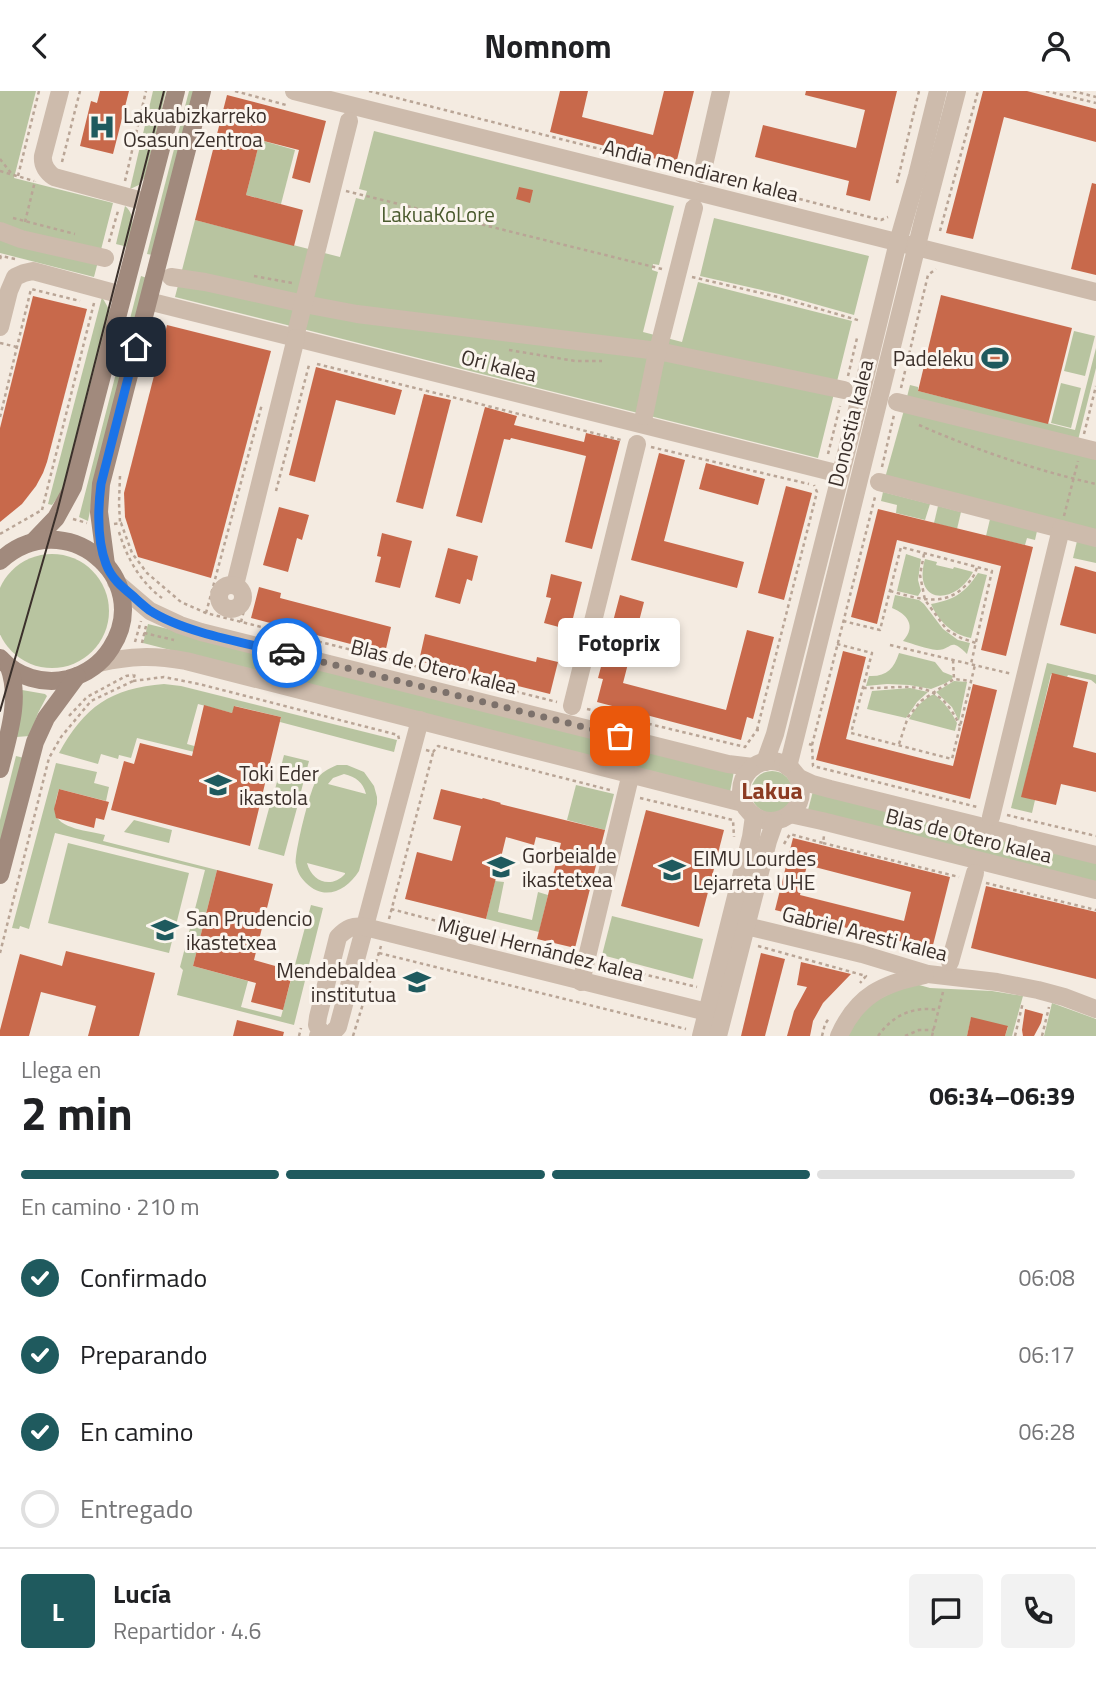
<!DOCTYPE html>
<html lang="es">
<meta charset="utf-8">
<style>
:root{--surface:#fff;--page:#f2f2f2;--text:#202124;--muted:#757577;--line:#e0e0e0;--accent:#1f5a5e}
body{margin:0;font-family:"Titillium Web",sans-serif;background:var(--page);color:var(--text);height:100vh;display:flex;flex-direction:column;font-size:26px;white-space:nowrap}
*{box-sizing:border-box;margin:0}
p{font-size:23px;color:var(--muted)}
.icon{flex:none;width:38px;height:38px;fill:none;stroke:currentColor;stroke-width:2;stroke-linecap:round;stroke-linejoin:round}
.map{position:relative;height:945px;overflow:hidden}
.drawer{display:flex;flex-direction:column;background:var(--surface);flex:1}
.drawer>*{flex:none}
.pin{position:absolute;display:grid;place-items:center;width:60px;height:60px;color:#fff;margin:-30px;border-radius:14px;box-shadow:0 4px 10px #0006}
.courier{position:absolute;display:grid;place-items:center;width:70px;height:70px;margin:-35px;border:5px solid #1a73e8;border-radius:50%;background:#fff;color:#222;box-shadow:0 2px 9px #0007}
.bubble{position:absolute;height:49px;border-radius:7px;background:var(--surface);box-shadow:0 4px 10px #0003;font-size:23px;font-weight:700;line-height:49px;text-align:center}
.summary em{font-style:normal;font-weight:700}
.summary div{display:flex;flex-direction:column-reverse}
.summary{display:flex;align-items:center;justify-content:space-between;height:119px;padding:0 21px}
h1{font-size:46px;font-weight:700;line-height:52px}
.bar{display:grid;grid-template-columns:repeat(4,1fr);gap:10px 7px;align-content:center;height:84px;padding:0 21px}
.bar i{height:9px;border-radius:5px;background:var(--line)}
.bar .current{background:var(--accent)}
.bar p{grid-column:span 4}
.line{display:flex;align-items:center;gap:18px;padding:0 21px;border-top:2px solid var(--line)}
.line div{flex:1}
.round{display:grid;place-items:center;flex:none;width:74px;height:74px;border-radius:7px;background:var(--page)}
ol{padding:0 21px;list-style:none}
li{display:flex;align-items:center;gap:21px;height:77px}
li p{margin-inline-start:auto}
li .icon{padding:7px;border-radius:50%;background:var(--accent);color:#fff;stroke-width:4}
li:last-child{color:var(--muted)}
li i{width:38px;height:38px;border:4px solid var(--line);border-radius:50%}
header{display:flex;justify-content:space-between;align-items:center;height:91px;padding:0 21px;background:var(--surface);font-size:32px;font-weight:700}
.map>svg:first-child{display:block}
.green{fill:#b8c4a0;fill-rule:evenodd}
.building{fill:#c8694b;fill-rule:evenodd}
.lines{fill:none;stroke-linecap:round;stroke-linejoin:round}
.path{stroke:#b9a596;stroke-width:2.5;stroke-dasharray:3.5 3.5;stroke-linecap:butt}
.street{stroke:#cdbbac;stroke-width:18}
.secondary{stroke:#a18a7d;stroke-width:18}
.tram{stroke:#3b302b;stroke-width:2}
.done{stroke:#7c716b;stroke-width:7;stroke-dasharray:0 12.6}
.route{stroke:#1a73e8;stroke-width:9}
.labels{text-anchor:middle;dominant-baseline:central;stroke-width:6;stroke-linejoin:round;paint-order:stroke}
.poi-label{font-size:21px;fill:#3b302b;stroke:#fbf5ee;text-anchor:start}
.street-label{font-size:21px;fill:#3b302b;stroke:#fbf5ee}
.park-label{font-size:21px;fill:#4a5a2e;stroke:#fbf5ee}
.quarter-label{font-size:24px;font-weight:bold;fill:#8c3b22;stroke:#fbf5ee}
</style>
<header><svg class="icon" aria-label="back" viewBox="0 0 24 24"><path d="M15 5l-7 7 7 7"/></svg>Nomnom<svg class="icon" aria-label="person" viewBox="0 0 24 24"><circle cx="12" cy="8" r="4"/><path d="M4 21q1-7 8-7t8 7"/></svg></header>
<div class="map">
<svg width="1096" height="945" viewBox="0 0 1096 945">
<rect width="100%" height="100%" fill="#f4ebe1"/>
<!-- green -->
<g class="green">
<path d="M0,0H36L14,87L113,112L94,186L0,162Z"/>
<path d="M153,0H166L145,86L139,94L130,98Z"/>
<path d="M189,0H196L153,164L147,163Z"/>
<path d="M374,40L674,115L659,174L653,173L652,179L658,181L643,241L682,251L698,191L852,230L818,367L175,206L195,129L340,166L356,107L364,109L367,100L359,98Z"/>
<path d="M260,49L295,59L281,113L246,104Z"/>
<path d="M125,115C138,126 131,142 128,156L116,153Z"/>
<path d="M714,127L869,165L854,224L779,203L700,185Z"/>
<path d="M141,185L147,187L99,375L88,430L79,426Z"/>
<path d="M102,206L110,220L64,398L52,414L48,413Z"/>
<path d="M1074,240L1095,245L1085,285L1064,280Z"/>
<path d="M1096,257V277L1077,353L906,310L910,294L918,296V300L1075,339Z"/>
<path d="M1061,292L1081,297L1071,337L1051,332Z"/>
<path d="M904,319L1096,368V439L885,387Z"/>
<path d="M883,401L930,413L925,429L896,422L897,414L881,410Z"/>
<path d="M938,415L961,421L957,438L934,432Z"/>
<path d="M990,428L1037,440L1035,449L1027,447L1025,454L986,445Z"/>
<path d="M1077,450L1096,455V472L1073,467Z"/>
<path d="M906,463L921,468L918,489L921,500L918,505L897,500Z"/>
<circle cx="52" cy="520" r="57"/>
<path d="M925,468L937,471L936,474L953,478L954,476L973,481C955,515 912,514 925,468Z"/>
<path d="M978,482L987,484L971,547C952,544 938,529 931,513C954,509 965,502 978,482Z"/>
<path d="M895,504L919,509L924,513L943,538L958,549L970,552L967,563C949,545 953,559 937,559C926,558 914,553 903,550C917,535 907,523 892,517Z"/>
<path d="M148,533L734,680L730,701L143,552Z"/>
<path d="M899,562L935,571L943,581L953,585L952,588L946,592L931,598L909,594L887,593L866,595L869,585C886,586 894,578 899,562Z"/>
<path d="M1047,572L1096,584V593L1091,589L1068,584L1067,586L1051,583L1022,705L1035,709L1032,722L1011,717Z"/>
<path d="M954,590L967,591L959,630L952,616L936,601Z"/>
<path d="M164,593L181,595L397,649L394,661L280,631L281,626L235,615L232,622L198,613L187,653L220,662L219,667L137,647L131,667L119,664L118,668L101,663L98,673L59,662C84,616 111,597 164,593Z"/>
<path d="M910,597L928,601L917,611L906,627L867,618L872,600Z"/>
<path d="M22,599L45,603L47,605L38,622L30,645L16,646Z"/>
<path d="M934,603C944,611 951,620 957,632L955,640L909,628C915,617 923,608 934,603Z"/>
<path d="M284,664L309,670L298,712L273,706Z"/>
<path d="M16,665L24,667L0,761V729Z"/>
<path d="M56,672L97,681L94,692L109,696L106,710L59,698C57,705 54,714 55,721C57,738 90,740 105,744L103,750L217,779L193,875L248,890L241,916L281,926L311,814L323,817L294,934L177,904L183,879L180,876L205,779L55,742L29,838L20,835L19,838L12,837Z"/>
<path d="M337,674H347L364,681L374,695L377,706V713L359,780C347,799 325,811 306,792C301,787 297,781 296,773C294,763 310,699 316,690C321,681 328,678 337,674ZM344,683C356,686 363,691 366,703L328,693L333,687ZM307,772L345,782V783C331,798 312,791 307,772Z"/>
<circle cx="772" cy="701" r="21"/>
<path d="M576,694L614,703L605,739L567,729Z"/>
<path d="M813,700L1096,772V791L808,719Z"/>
<path d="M271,710L297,717L284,765L258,758Z"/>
<path d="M134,729L172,739L169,752L124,741Z"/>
<path d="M68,752L189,782L169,862L48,832Z"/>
<path d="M495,790L504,791L498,821L532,829L538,801L548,804L539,841L486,828Z"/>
<path d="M612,825L703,848L693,888L602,864Z"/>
<path d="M912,892L930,897L992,900L1023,905L1012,945H1005L1008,936L971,927L967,945H844L865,915Z"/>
<path d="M1052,912L1096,928V945H1044Z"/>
</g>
<!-- building -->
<g class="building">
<path d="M100,0H129L113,63L80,55L91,10L97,12Z"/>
<path d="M560,0H588L582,26L653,44L664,0H694L676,73L550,41Z"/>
<path d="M806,0H897L870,110L846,104L849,90L755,66L763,34L856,57L865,19L805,4Z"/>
<path d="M983,0H1027L1096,18V51L1004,26L973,148L946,142Z"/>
<path d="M227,4L326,30L310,92L292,87L299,59L260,49L253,77L246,104L303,119L294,155L195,129Z"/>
<path d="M1092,92L1096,93V184L1071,178Z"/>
<path d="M519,96L533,99L530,112L516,108Z"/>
<path d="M941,204L1072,237L1048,333L918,300Z"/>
<path d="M33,205L87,218L47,371L43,382L36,395L22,413L0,431V337Z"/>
<path d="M167,234L271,260L211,487L138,466L125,426L124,402Z"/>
<path d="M316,276L402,299L395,324L336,309L315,391L289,384Z"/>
<path d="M424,303L451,309L423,418L396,411Z"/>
<path d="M485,316L517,325L514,334L584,351L586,342L620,350L592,458L565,451L586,365L566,360L511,347L510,349L504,348L482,432L456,425Z"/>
<path d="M659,362L685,369L664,450L744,471L737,497L631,469Z"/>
<path d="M706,372L765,388L758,414L699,398Z"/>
<path d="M786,395L812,402L784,509L758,502Z"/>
<path d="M279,416L309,424L302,449L297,447L288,481L263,474Z"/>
<path d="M878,418L1033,456L1006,565L981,559L1001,475L897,449L877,533L851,526Z"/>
<path d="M382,442L412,450L400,497L375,491L381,466L377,465Z"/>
<path d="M448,457L478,465L472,490L467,488L460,513L435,506Z"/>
<path d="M1075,475L1096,481V543L1060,534Z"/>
<path d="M551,483L582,491L570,539L544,532L551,507L546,506Z"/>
<path d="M259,496L281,502L280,507L391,536L385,562L251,527Z"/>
<path d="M620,504L644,511L623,592L726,619L747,539L774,546L753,628L747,626L741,649L597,611L603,588L598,587Z"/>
<path d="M425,543L536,571L537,566L558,571L550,603L419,570Z"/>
<path d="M843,560L866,566L846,648L932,670L953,675L973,593L997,599L970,708L816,669Z"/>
<path d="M1052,582L1088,591L1073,656L1096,662V701L1061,693L1056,714L1021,706Z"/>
<path d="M204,614L232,622L234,615L281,626L250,755L111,719L124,670L134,673L140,652L192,665Z"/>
<path d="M59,698L109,711L104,729L96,727L94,737L56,727L54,718Z"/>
<path d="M441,698L482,708L483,707L501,712L500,713L605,739L575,857L537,848L561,752L536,746L534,754L506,746L486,828L405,808L417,761L452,770L461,735L433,728Z"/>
<path d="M646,719L724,739L699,836L621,815Z"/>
<path d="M793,747L950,786L932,858L775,819ZM807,774L911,801L904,830L800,804Z"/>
<path d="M217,779L273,793L254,869L293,880L283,919L251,911L256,892L193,875Z"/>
<path d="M986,795L1096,821V888L971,857Z"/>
<path d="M66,860L155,882L139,945H88L96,915L41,901L29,945H0V939L20,863L62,875Z"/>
<path d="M761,862L785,868L765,945H741Z"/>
<path d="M801,871L851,883L823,912L813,930L810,945H787L794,920L807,896L797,894Z"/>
<path d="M1025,918L1043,923L1041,932L1034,945H1023L1022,939Z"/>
<path d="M971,926L1008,935L1005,945H967Z"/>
<path d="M237,929L284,941L283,945H233Z"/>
</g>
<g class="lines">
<!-- path -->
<g class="path">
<path d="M235,0L286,14"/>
<path d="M369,0L688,80"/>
<path d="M1046,0L1096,12"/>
<path d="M1073,0L1096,6"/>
<path d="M0,68L11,82"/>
<path d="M62,71L80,0"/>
<path d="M0,80L34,90"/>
<path d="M18,85L39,0"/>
<path d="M718,87L881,129L888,126"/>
<path d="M125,90L146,0"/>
<path d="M897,92L919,0"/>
<path d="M346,100L662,178"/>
<path d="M13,127L75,143"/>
<path d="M25,131L35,90"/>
<path d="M940,140L978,0"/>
<path d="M109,151L118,120"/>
<path d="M0,168L1,165L15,168"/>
<path d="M254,185L292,192"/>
<path d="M692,186L778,206L861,230"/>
<path d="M0,252L17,256"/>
<path d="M509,259L575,270H602"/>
<path d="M317,273L468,310L469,309"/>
<path d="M848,285L857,247"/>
<path d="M901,297L928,184L936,178"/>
<path d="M468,310L621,349"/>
<path d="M0,326L31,198L80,210"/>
<path d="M919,334C976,359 1035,379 1096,393"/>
<path d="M1084,343L1096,295"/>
<path d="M651,356L809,393"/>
<path d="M828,363L840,315"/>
<path d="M882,376L894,324"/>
<path d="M120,385L119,412L120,431"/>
<path d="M276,400L309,274"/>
<path d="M42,419L94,212"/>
<path d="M1064,425L1078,370"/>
<path d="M73,428L87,432"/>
<path d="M114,433L121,432L132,462L147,482L181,511L206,522L557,611"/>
<path d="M119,441C127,467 140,491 162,507"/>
<path d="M0,443L40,420"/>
<path d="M924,463L920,484L925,509L947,539L961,547L976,552"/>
<path d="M890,500C916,507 944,517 965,495C971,490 975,484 977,476"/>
<path d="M206,522L262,313"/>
<path d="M843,530L880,539L901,456L992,480L971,573"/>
<path d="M241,531L248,504"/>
<path d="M144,542L174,549"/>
<path d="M135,551L141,530"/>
<path d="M142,552L146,535"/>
<path d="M837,553L872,562L851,642L952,668L975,574"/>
<path d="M890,554L1012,583"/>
<path d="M953,569L954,588"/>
<path d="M133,590L164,586L199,593L398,644L399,648"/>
<path d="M863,597C909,598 936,584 960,635"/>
<path d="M587,618L745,656L757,639H759"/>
<path d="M69,625L87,606L126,585L133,584"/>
<path d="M757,639L817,401L814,394"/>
<path d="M809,653L812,654L813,675L977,716"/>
<path d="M899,653L908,626L921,610L954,588L971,590"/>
<path d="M812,654L875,406"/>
<path d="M426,659L433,661L438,655L610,699"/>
<path d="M640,707L733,729L734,746"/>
<path d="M1007,724L1096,745"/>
<path d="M823,752L959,786"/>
<path d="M784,753L790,743L823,752L824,745"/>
<path d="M986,792L1096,819"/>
<path d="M391,818L571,865"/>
<path d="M389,828L433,662"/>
<path d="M758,855L866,885L860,892"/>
<path d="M0,862L49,667L61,646L91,610L133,590L135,582"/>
<path d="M379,862L686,938"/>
<path d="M601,873L697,896"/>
<path d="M299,945L301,937"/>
<path d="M353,945L381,855"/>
<path d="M822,945L825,933L830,926"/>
<path d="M878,945C893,924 913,915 938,919"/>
<path d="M905,945L919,939H934"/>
<path d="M932,945L943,901"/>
<path d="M1015,945L1023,911"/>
<path d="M1042,945L1049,916"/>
</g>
<!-- street -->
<g class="street">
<path d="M60,0L43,65C42,75 47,81 54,86L146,111"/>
<path d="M294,0L1096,201"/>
<path d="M702,83L721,0"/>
<path d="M0,140L21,148L105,167"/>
<path d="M171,186L205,191L304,213L357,223L658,260L844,299"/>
<path d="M148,210L840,383"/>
<path d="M0,236L9,200L15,186L24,182L33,180L122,204"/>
<path d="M297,238L349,30"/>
<path d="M897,311L1096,360"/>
<path d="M644,325L655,271L694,117"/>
<path d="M879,391L1096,447"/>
<path d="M116,491L150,520L180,534L201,541L728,673L753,676"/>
<path d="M235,494L296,247"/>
<circle cx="231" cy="506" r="12"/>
<path d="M99,572C131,565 153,564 186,570L743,712"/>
<path d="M572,615L637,353"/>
<circle cx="771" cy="700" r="30"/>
<path d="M765,671L775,643L861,303L898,151L917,85L938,0"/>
<path d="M788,676L922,134L957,0"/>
<path d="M797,686L812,693L830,698L1096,764"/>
<path d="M790,723L822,730L1096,799"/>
<path d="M991,726L1061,438"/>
<path d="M746,835L862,863L928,883L997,891L1038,899L1064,906L1096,918"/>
<path d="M950,871L975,782"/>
<path d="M581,891L631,682"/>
<path d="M320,940L325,944H330L338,936L420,629"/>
<path d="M318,945L320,940L317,934L318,926L338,846C347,837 353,834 365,836L707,921"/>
<path d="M701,945L751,746L754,725"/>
<path d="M718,945L768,750L775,730"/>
<path d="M839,945C857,904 884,892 925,884"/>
</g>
<!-- secondary -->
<g class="secondary">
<path d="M34,450L56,427L73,396L176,0"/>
<path d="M0,470C64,411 156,487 111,557C101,573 86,583 68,588C43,594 17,586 0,567"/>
<path d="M106,474L99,421L101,393L202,0"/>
<path d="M0,678C8,645 21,609 9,576"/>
<path d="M0,784L35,651L46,627L77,585"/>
</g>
<!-- tram -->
<path class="tram" d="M0,620L57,421L164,0"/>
</g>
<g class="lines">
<!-- done -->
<path class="done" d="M287,562L620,645"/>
<!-- route -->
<path class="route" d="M136,256L101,393C98,417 97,449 106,473C111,487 122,496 133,505C138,510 144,515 149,519C184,542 246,552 287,562"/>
</g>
<!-- icons -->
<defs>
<symbol id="hospital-bare" viewBox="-9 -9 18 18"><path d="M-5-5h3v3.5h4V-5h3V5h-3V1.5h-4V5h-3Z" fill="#1f5a5e" stroke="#fbf5ee" stroke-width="2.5" paint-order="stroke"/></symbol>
<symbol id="stadium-bare" viewBox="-9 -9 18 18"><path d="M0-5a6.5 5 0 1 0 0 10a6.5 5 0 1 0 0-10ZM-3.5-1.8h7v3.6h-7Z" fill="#1f5a5e" stroke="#fbf5ee" stroke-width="2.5" paint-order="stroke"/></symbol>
<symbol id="school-bare" viewBox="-9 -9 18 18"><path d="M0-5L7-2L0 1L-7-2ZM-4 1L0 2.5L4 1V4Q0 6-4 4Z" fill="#1f5a5e" stroke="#fbf5ee" stroke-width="2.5" paint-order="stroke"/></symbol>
</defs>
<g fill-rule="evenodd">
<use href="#hospital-bare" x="83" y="17" width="38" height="38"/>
<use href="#stadium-bare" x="976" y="248" width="38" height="38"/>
<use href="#school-bare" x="199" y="675" width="38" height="38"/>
<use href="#school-bare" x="482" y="757" width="38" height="38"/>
<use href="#school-bare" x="653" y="760" width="38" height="38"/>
<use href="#school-bare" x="146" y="820" width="38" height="38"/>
<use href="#school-bare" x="398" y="872" width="38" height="38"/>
</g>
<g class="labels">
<!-- poi labels -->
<g class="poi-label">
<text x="123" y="24">Lakuabizkarreko<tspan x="123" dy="24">Osasun Zentroa</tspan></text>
<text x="974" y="267" text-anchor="end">Padeleku</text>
<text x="239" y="682">Toki Eder<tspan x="239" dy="24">ikastola</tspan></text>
<text x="522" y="764">Gorbeialde<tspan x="522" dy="24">ikastetxea</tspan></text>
<text x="693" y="767">EIMU Lourdes<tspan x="693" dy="24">Lejarreta UHE</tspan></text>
<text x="186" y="827">San Prudencio<tspan x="186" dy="24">ikastetxea</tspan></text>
<text x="396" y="879" text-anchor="end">Mendebaldea<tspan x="396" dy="24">institutua</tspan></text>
</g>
<!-- street labels -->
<g class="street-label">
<text transform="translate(701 79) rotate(14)">Andia mendiaren kalea</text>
<text transform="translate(499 274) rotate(14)">Ori kalea</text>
<text transform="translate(850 332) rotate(-76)">Donostia kalea</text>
<text transform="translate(434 575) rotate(14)">Blas de Otero kalea</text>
<text transform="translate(969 744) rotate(14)">Blas de Otero kalea</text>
<text transform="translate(865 842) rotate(14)">Gabriel Aresti kalea</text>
<text transform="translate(541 857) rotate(14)">Miguel Hernández kalea</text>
</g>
<!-- park labels -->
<g class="park-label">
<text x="438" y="123">LakuaKoLore</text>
</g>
<!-- quarter labels -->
<g class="quarter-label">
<text x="772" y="699">Lakua</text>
</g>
</g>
</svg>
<div class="pin" style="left:620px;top:645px;background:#ea580c"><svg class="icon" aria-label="bag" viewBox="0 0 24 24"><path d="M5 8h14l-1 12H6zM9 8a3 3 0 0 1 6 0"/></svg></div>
<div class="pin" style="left:136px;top:256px;background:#1f2937"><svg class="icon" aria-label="home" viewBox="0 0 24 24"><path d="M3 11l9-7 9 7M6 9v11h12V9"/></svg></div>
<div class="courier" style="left:287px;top:562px"><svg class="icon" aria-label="car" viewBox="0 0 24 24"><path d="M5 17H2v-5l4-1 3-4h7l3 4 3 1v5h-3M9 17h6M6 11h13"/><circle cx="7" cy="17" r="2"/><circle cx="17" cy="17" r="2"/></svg></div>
<div class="bubble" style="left:558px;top:527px;width:122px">Fotoprix</div>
</div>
<section class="drawer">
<div class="summary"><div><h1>2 min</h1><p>Llega en</p></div><em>06:34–06:39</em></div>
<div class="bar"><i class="current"></i><i class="current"></i><i class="current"></i><i></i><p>En camino · 210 m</p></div>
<ol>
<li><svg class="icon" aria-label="check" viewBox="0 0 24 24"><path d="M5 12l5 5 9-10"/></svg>Confirmado<p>06:08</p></li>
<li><svg class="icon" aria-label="check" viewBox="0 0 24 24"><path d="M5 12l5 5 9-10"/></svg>Preparando<p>06:17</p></li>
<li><svg class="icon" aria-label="check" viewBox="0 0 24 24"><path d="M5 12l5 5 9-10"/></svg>En camino<p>06:28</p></li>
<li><i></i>Entregado</li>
</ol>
<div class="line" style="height:126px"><b class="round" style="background:var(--accent);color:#fff">L</b><div><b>Lucía</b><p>Repartidor · 4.6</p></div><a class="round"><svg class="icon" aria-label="chat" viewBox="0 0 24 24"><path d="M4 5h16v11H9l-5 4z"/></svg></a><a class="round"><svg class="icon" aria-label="phone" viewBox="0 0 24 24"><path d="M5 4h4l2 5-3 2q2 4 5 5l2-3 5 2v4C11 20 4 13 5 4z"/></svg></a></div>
</section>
